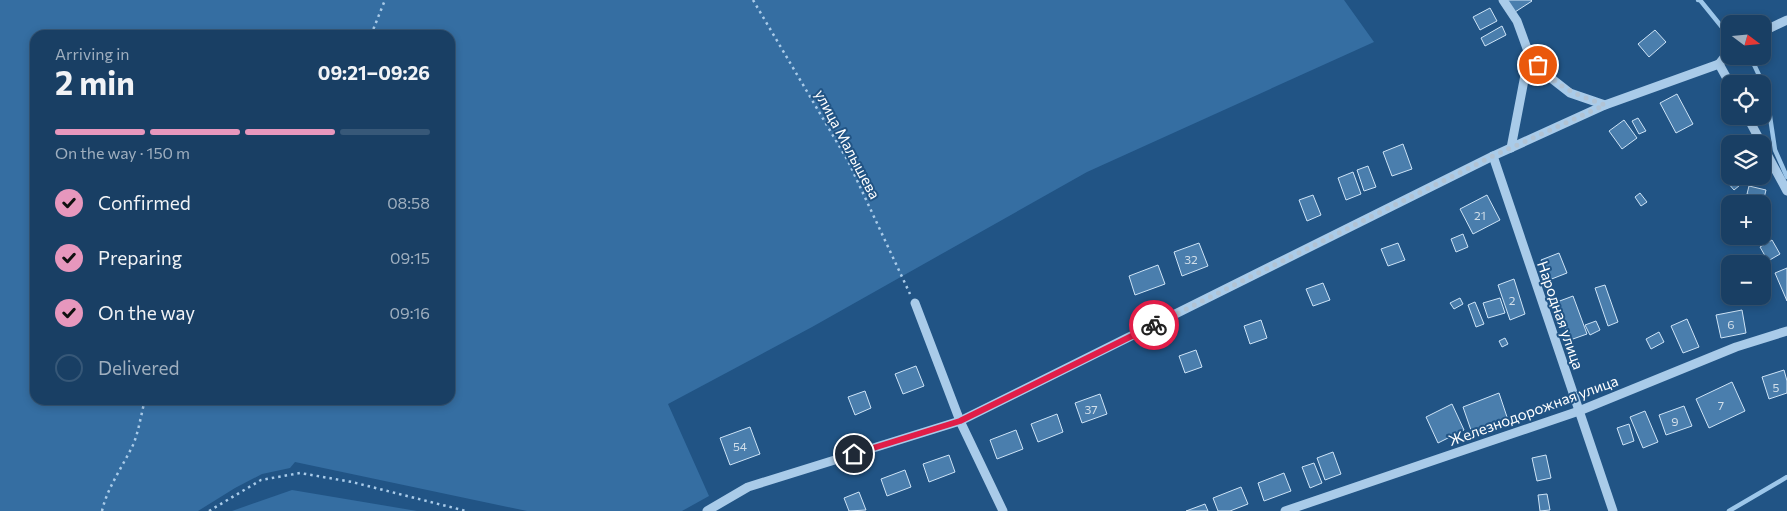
<!DOCTYPE html>
<meta charset="utf-8">
<style>
:root{--surface:#193f64;--page:#264a6d;--text:#f1f3f6;--muted:#9fafbf;--line:#375878;--accent:#e797bd}
body{margin:0;font-family:Commissioner,sans-serif;background:var(--page);color:var(--text);height:100vh;display:flex;flex-direction:column;font-size:19px;white-space:nowrap}
*{box-sizing:border-box;margin:0}
p{font-size:16px;color:var(--muted)}
.icon{flex:none;width:28px;height:28px;fill:none;stroke:currentColor;stroke-width:2;stroke-linecap:round;stroke-linejoin:round}
.map{position:relative;flex:1;overflow:hidden}
.drawer{position:absolute;left:30px;top:30px;width:425px;height:375px;display:flex;flex-direction:column;background:var(--surface);border-radius:15px;box-shadow:0 2px 8px #0003,0 0 0 1px var(--line)}
.drawer>*{flex:none}
.needle{width:32px;rotate:106deg}
.buttons{position:absolute;left:1721px;top:15px;display:grid;gap:10px}
.buttons a{display:grid;place-items:center;width:50px;height:50px;border-radius:10px;background:var(--surface);box-shadow:0 2px 8px #0003,0 0 0 1px var(--line);font-size:25px}
.pin{position:absolute;display:grid;place-items:center;width:42px;height:42px;color:#fff;margin:-21px;border:2px solid #fff;border-radius:50%;box-shadow:0 1px 5px #0007}
.courier{position:absolute;display:grid;place-items:center;width:50px;height:50px;margin:-25px;border:4px solid #e11d48;border-radius:50%;background:#fff;color:#222;box-shadow:0 1px 6px #0007}
.overview em{font-style:normal;font-weight:700}
.overview div{display:flex;flex-direction:column-reverse}
.overview{display:flex;align-items:center;justify-content:space-between;height:85px;padding:0 25px}
h1{font-size:32px;font-weight:700;line-height:38px}
.bar{display:grid;grid-template-columns:repeat(4,1fr);gap:8px 5px;align-content:center;height:60px;padding:0 25px}
.bar i{height:6px;border-radius:4px;background:var(--line)}
.bar .current{background:var(--accent)}
.bar p{grid-column:span 4}
ol{padding:0 25px;list-style:none}
li{display:flex;align-items:center;gap:15px;height:55px}
li p{margin-inline-start:auto}
li .icon{padding:5px;border-radius:50%;background:var(--accent);color:#111;stroke-width:4}
li:last-child{color:var(--muted)}
li i{width:28px;height:28px;border:2px solid var(--line);border-radius:50%}
.map>svg:first-child{display:block}
.green{fill:#356ea2;fill-rule:evenodd}
.lines{fill:none;stroke-linecap:round;stroke-linejoin:round}
.stream{stroke:#9dc7ea;stroke-width:4.5}
.building{fill:#4a7ead;stroke:#cee4f7}
.path{stroke:#a9cbe9;stroke-width:2.5;stroke-dasharray:2.5 4;stroke-linecap:butt}
.minor{stroke:#a9cbe9;stroke-width:9}
.done{stroke:#b1c3d4;stroke-width:5;stroke-dasharray:0 9}
.route{stroke:#e11d48;stroke-width:6}
.labels{text-anchor:middle;dominant-baseline:central;stroke-width:4;stroke-linejoin:round;paint-order:stroke}
.number-label{font-size:12px;fill:#d2dfea}
.street-label{font-size:15px;fill:#fff;stroke:#215485}
</style>
<div class="map">
<svg width="1787" height="511" viewBox="0 0 1787 511">
<rect width="100%" height="100%" fill="#215485"/>
<!-- green -->
<g class="green">
<path d="M0,0H1344L1374,42L1087,172L812,327L668,404L709,496L682,511H527L295,462L290,468L262,474L235,488L198,511H0ZM35,35H450V400H35Z"/>
<path d="M292,490L417,511H232Z"/>
</g>
<g class="lines">
<!-- stream -->
<g class="stream">
<path d="M1698,0H1700L1730,37"/>
<path d="M1750,56L1766,90L1775,150L1787,177"/>
<path d="M1729,511L1787,477"/>
</g>
</g>
<!-- building -->
<g class="building">
<path d="M1507,0H1531L1532,1L1515,12Z"/>
<path d="M1490,8L1497,21L1480,30L1473,17Z"/>
<path d="M1502,26L1506,35L1485,46L1481,38Z"/>
<path d="M1655,30L1666,42L1649,57L1638,44Z"/>
<path d="M1677,94L1693,124L1676,133L1660,103Z"/>
<path d="M1638,118L1646,131L1639,134L1632,121Z"/>
<path d="M1624,120L1637,138L1622,149L1609,131Z"/>
<path d="M1403,144L1412,169L1392,176L1383,152Z"/>
<path d="M1368,166L1376,187L1364,191L1357,170Z"/>
<path d="M1730,170V176H1751L1734,190L1722,176Z"/>
<path d="M1353,172L1361,194L1346,200L1338,178Z"/>
<path d="M1749,186L1766,190L1764,198L1747,194Z"/>
<path d="M1640,193L1647,202L1641,206L1635,197Z"/>
<path d="M1313,195L1321,215L1307,221L1299,200Z"/>
<path d="M1487,195L1500,220L1473,234L1460,209Z"/>
<path d="M1463,234L1468,247L1456,252L1451,239Z"/>
<path d="M1772,240L1780,254L1768,261L1760,247Z"/>
<path d="M1199,243L1208,266L1182,276L1174,252Z"/>
<path d="M1398,243L1405,260L1388,266L1381,249Z"/>
<path d="M1559,253L1567,273L1549,280L1541,260Z"/>
<path d="M1158,265L1165,284L1135,295L1129,276Z"/>
<path d="M1787,268V301L1775,273Z"/>
<path d="M1514,279L1525,314L1510,320L1498,285Z"/>
<path d="M1323,283L1330,300L1313,306L1306,289Z"/>
<path d="M1605,285L1618,322L1608,326L1595,288Z"/>
<path d="M1573,296L1587,334L1570,340L1557,302Z"/>
<path d="M1460,298L1463,304L1454,309L1450,303Z"/>
<path d="M1500,298L1505,313L1488,318L1483,303Z"/>
<path d="M1475,302L1484,324L1476,327L1468,305Z"/>
<path d="M1742,310L1746,333L1721,338L1716,315Z"/>
<path d="M1687,319L1699,347L1683,353L1671,326Z"/>
<path d="M1261,320L1267,338L1250,344L1244,326Z"/>
<path d="M1596,321L1600,330L1590,335L1585,325Z"/>
<path d="M1659,332L1664,342L1651,349L1646,339Z"/>
<path d="M1505,338L1508,344L1502,347L1499,341Z"/>
<path d="M1196,350L1202,367L1185,373L1179,356Z"/>
<path d="M916,366L924,386L903,394L895,374Z"/>
<path d="M1784,370L1787,381V393L1769,399L1762,377Z"/>
<path d="M1732,382L1745,411L1709,428L1696,399Z"/>
<path d="M865,391L871,408L855,415L848,397Z"/>
<path d="M1499,393L1508,420L1472,433L1463,407Z"/>
<path d="M1100,394L1107,414L1082,423L1075,403Z"/>
<path d="M1452,404L1464,430L1438,443L1426,417Z"/>
<path d="M1684,406L1692,426L1666,435L1659,415Z"/>
<path d="M1645,411L1658,442L1643,448L1630,417Z"/>
<path d="M1057,414L1063,432L1038,442L1031,424Z"/>
<path d="M1629,424L1634,441L1623,445L1617,428Z"/>
<path d="M750,427L760,454L730,465L720,438Z"/>
<path d="M1016,430L1023,449L997,459L990,440Z"/>
<path d="M1333,452L1341,474L1325,480L1317,458Z"/>
<path d="M949,455L955,472L929,482L923,464Z"/>
<path d="M1546,455L1551,478L1537,481L1532,458Z"/>
<path d="M1314,463L1322,483L1310,488L1302,467Z"/>
<path d="M905,470L911,487L887,496L881,479Z"/>
<path d="M1284,473L1291,491L1264,501L1258,483Z"/>
<path d="M1241,487L1248,504L1230,511H1218L1213,498Z"/>
<path d="M859,492L866,510L849,511L844,498Z"/>
<path d="M1547,494L1550,510L1540,511L1538,495Z"/>
<path d="M1205,504L1208,511H1186Z"/>
</g>
<g class="lines">
<!-- path -->
<g class="path">
<path d="M753,0L848,161L910,294"/>
<path d="M371,35L385,0"/>
<path d="M102,511C107,488 123,466 133,445C139,431 141,414 145,400"/>
<path d="M209,511L261,480L300,473L352,482L466,511"/>
</g>
<!-- minor -->
<g class="minor">
<path d="M1503,0L1517,21L1529,54L1547,75L1570,93L1605,105"/>
<path d="M1762,32L1787,20"/>
<path d="M1719,64L1730,84"/>
<path d="M1719,64L1730,50"/>
<path d="M1747,116L1762,144"/>
<path d="M1762,145L1787,191"/>
<path d="M1511,148L1529,54"/>
<path d="M1493,156L1613,511"/>
<path d="M915,303L960,421L1003,511"/>
<path d="M707,511L748,487L960,421L1493,156L1605,105L1719,64"/>
<path d="M1285,511L1579,411L1736,347L1787,331"/>
</g>
</g>
<g class="lines">
<!-- done -->
<path class="done" d="M1154,325L1493,156L1605,105C1577,95 1558,88 1538,65"/>
<!-- route -->
<path class="route" d="M854,454L960,421L1154,325"/>
</g>
<g class="labels">
<!-- number labels -->
<g class="number-label">
<text x="1480" y="215">21</text>
<text x="1191" y="259">32</text>
<text x="1512" y="300">2</text>
<text x="1731" y="324">6</text>
<text x="1776" y="387">5</text>
<text x="1721" y="405">7</text>
<text x="1091" y="409">37</text>
<text x="1675" y="421">9</text>
<text x="740" y="446">54</text>
</g>
<!-- street labels -->
<g class="street-label">
<text transform="translate(848 144) rotate(62)">улица Малышева</text>
<text transform="translate(1561 315) rotate(71)">Народная улица</text>
<text transform="translate(1533 410) rotate(-20)">Железнодорожная улица</text>
</g>
</g>
</svg>
<div class="buttons">
<a><svg class="needle" viewBox="-14 -14 28 28"><path d="M0-13l5 13h-10z" fill="#e53935"/><path d="M0 13l5-13h-10z" fill="#9fafbf"/></svg></a>
<a><svg class="icon" aria-label="locate" viewBox="0 0 24 24"><circle cx="12" cy="12" r="6"/><path d="M12 2v4M12 18v4M2 12h4M18 12h4"/></svg></a>
<a><svg class="icon" aria-label="layers" viewBox="0 0 24 24"><path d="M12 4l9 5-9 5-9-5zM3 14l9 5 9-5"/></svg></a>
<a>+</a>
<a>−</a>
</div>
<div class="pin" style="left:1538px;top:65px;background:#ea580c"><svg class="icon" aria-label="bag" viewBox="0 0 24 24"><path d="M5 8h14l-1 12H6zM9 8a3 3 0 0 1 6 0"/></svg></div>
<div class="pin" style="left:854px;top:454px;background:#1f2937"><svg class="icon" aria-label="home" viewBox="0 0 24 24"><path d="M3 11l9-7 9 7M6 9v11h12V9"/></svg></div>
<div class="courier" style="left:1154px;top:325px"><svg class="icon" aria-label="bike" viewBox="0 0 24 24"><circle cx="6" cy="16" r="4"/><circle cx="18" cy="16" r="4"/><path d="M6 16l4-8h5l3 8M10 8l3 8H6M13 5h3"/></svg></div>
<section class="drawer">
<div class="overview"><div><h1>2 min</h1><p>Arriving in</p></div><em>09:21–09:26</em></div>
<div class="bar"><i class="current"></i><i class="current"></i><i class="current"></i><i></i><p>On the way · 150 m</p></div>
<ol>
<li><svg class="icon" aria-label="check" viewBox="0 0 24 24"><path d="M5 12l5 5 9-10"/></svg>Confirmed<p>08:58</p></li>
<li><svg class="icon" aria-label="check" viewBox="0 0 24 24"><path d="M5 12l5 5 9-10"/></svg>Preparing<p>09:15</p></li>
<li><svg class="icon" aria-label="check" viewBox="0 0 24 24"><path d="M5 12l5 5 9-10"/></svg>On the way<p>09:16</p></li>
<li><i></i>Delivered</li>
</ol>
</section>
</div>
